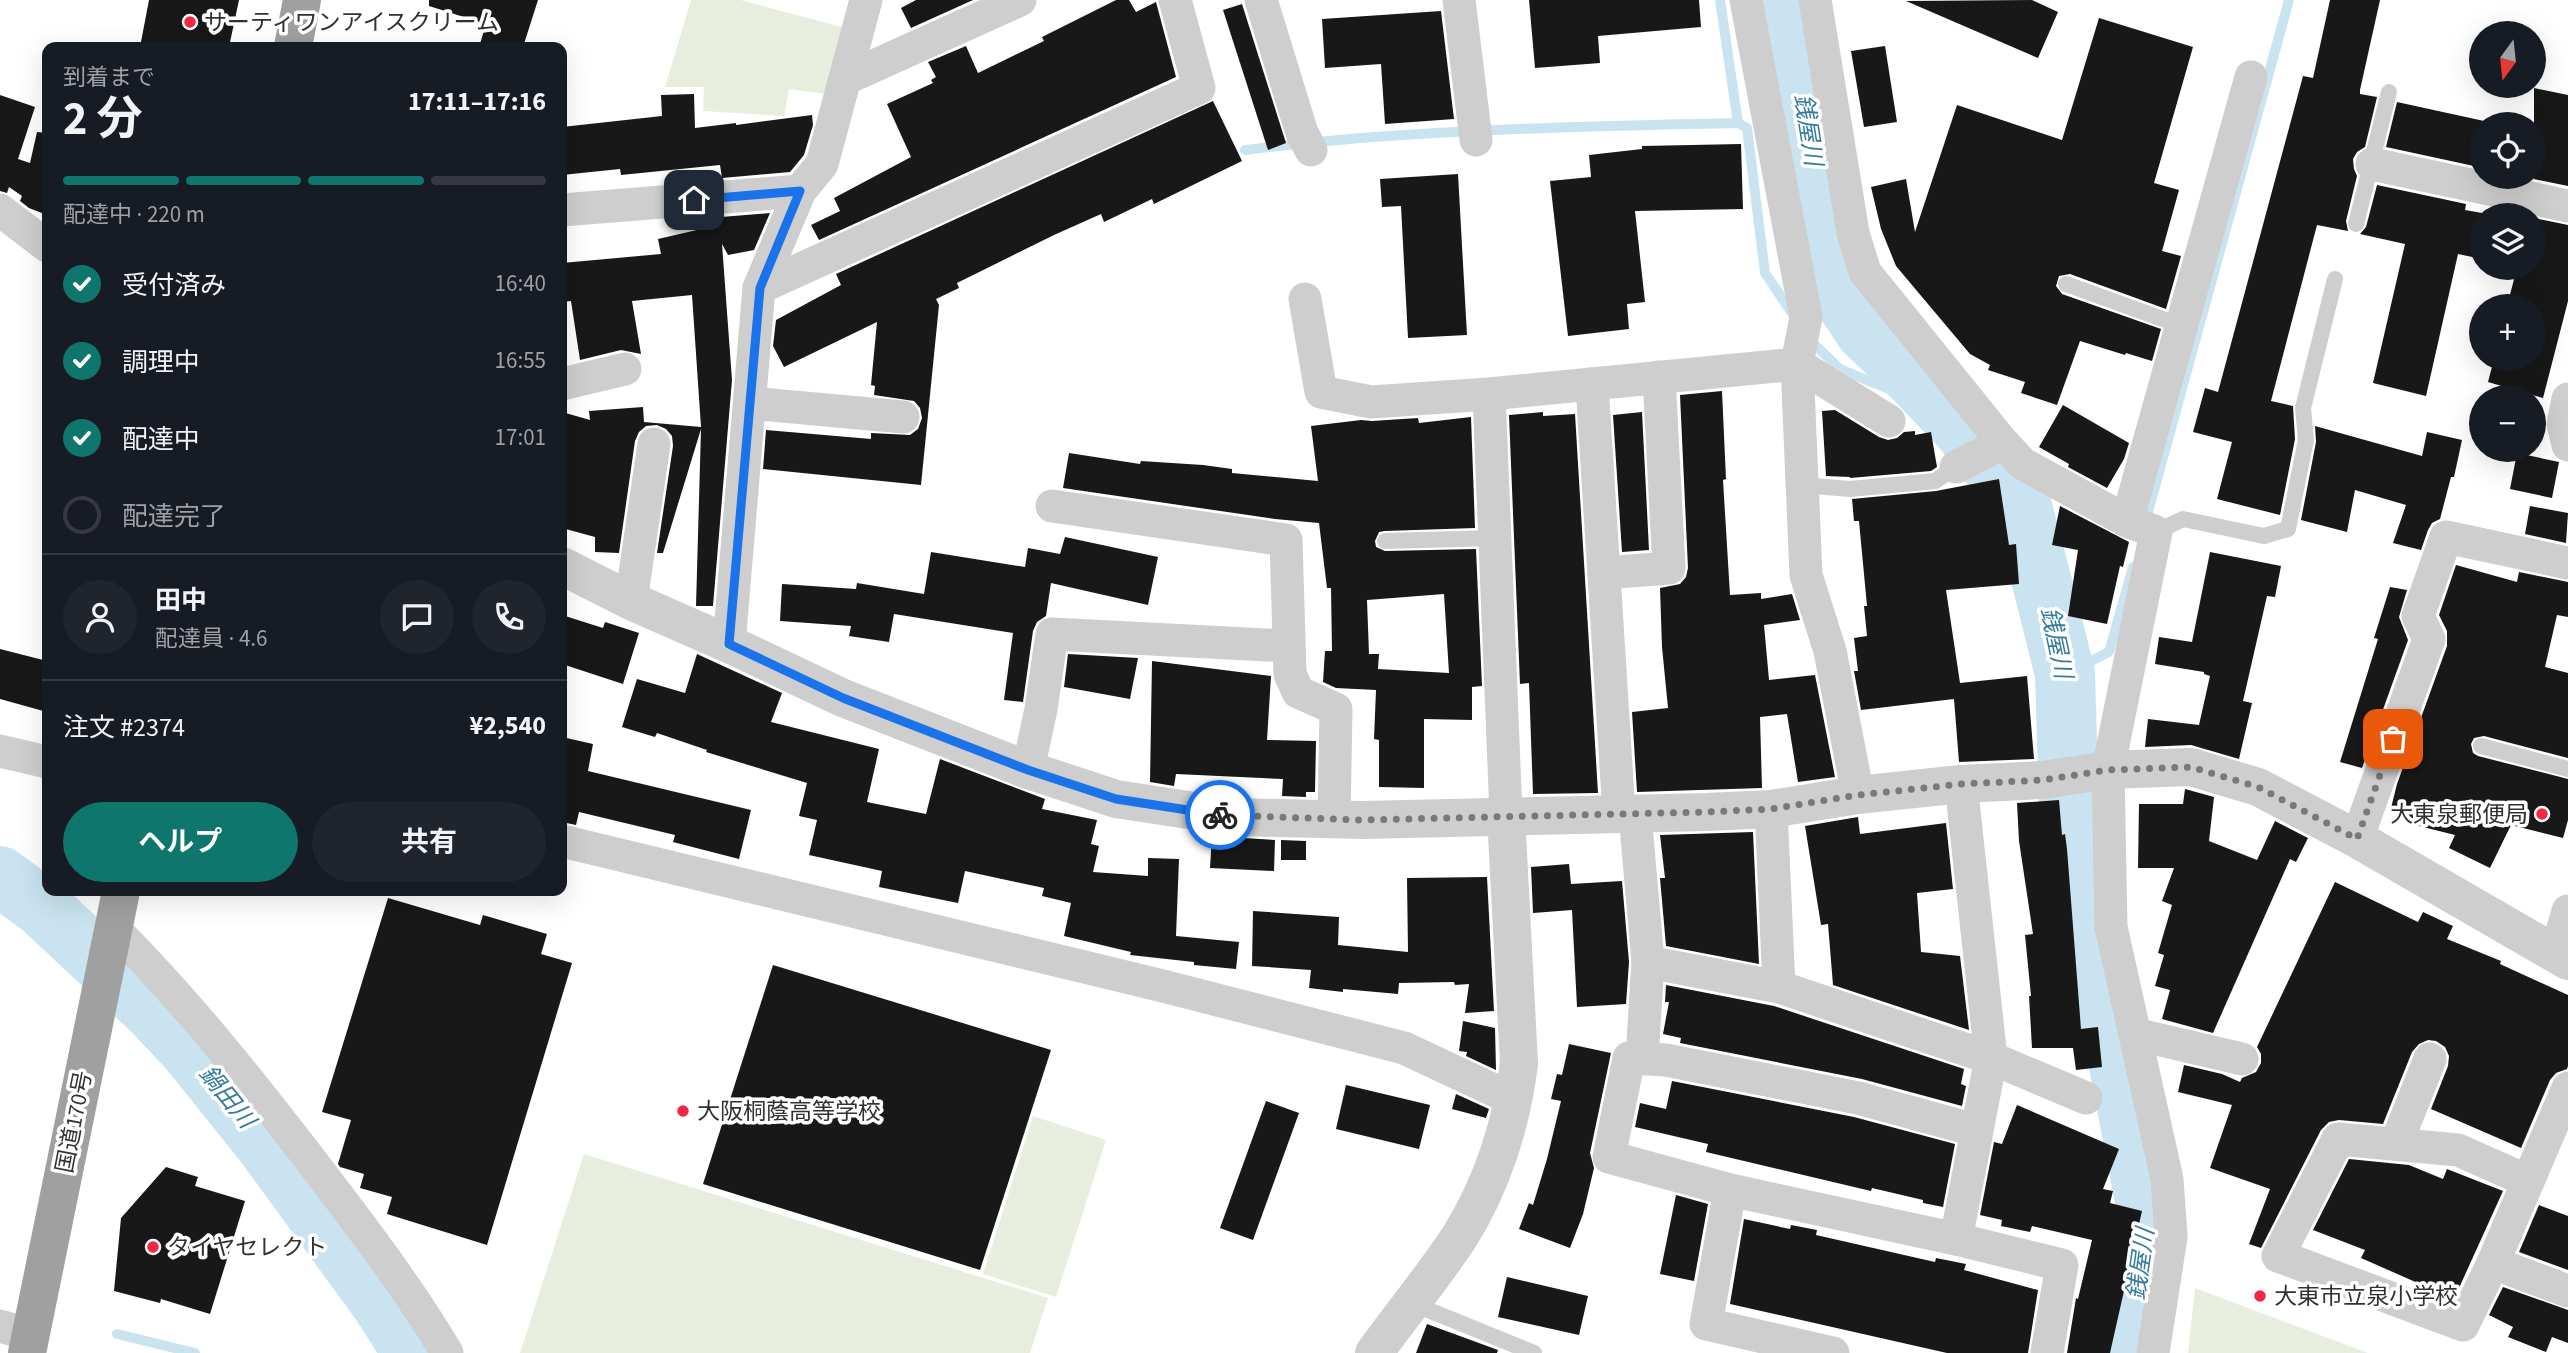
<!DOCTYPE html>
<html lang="ja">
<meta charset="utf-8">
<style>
:root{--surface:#171b24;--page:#20242c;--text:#f1f3f6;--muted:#9ea1a6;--line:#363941;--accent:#0f766e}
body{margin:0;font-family:"Source Sans 3","Noto Sans JP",sans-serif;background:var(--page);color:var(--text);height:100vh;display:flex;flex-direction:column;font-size:26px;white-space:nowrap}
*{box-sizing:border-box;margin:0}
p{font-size:23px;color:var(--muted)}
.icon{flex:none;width:38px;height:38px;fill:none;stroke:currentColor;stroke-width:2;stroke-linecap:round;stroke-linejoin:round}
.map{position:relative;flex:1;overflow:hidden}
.side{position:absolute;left:42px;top:42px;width:525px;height:854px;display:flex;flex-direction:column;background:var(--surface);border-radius:14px;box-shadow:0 7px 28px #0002}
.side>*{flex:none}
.needle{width:46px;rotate:195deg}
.fabs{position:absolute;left:2469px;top:21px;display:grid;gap:14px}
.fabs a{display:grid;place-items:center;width:77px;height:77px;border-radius:50%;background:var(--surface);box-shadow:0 7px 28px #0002;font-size:35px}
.pin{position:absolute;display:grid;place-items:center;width:60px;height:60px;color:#fff;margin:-30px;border-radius:14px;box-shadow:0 4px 10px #0006}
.courier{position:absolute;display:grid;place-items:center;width:70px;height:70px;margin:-35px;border:5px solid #1a73e8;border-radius:50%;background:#fff;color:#222;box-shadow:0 2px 9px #0007}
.headline em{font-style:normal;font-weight:700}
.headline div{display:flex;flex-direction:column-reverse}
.headline{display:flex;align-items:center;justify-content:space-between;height:119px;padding:0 21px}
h1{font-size:46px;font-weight:700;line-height:52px}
.bar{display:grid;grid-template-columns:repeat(4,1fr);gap:10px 7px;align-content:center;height:84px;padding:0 21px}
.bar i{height:9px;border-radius:5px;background:var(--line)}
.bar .current{background:var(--accent)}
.bar p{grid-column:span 4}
.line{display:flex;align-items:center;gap:18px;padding:0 21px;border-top:2px solid var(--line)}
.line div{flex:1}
.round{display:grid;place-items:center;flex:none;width:74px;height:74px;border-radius:37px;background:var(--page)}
ol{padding:0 21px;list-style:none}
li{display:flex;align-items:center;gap:21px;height:77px}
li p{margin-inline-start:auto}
li .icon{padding:7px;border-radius:50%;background:var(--accent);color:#fff;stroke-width:4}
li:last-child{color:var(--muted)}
li i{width:38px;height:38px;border:4px solid var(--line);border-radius:50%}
.primary-button{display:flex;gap:14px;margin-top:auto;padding:14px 21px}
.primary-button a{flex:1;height:80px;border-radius:42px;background:var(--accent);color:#fff;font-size:28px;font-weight:700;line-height:80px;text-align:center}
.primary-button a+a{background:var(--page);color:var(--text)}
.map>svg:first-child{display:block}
.green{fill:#e8eede}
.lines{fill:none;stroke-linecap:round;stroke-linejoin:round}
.stream{stroke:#c9e4f0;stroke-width:10}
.river{stroke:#c9e4f0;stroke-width:60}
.building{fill:#181818;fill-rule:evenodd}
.service{stroke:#cecece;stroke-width:16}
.minor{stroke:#cecece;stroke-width:33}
.tertiary{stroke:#cecece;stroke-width:38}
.trunk{stroke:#a0a0a0;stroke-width:38}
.done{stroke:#797979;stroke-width:7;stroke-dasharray:0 12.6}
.route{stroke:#1a73e8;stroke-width:9}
.poi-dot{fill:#f42646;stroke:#fff;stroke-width:2.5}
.labels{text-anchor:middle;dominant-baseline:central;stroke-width:7;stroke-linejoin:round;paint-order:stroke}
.poi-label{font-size:23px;fill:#313131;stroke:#fff;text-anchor:start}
.street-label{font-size:23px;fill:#313131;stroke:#fff}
.water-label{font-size:24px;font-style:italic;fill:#367c9b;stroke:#fff}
</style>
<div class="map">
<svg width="2568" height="1353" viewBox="0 0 2568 1353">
<rect width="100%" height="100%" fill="#fff"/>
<!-- green -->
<g class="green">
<path d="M691,0H741L845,28L826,94L789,89L784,116L703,111L704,87H665Z"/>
<path d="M1033,1116L1106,1140L1056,1297L983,1274Z"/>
<path d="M584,1154L1048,1298L1030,1353H520Z"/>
<path d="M2195,1288L2368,1353H2188Z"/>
</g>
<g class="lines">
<!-- stream -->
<g class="stream">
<path d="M1720,0L1738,123L1747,128L1765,273L1794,316"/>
<path d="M1245,150C1409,129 1574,127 1738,123"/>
<path d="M1810,340L1840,369L1886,388L1914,378"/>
<path d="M2145,523L2289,0"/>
<path d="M2065,674L2109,652L2133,567"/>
<path d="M117,1334L195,1353"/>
</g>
<!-- river -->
<g class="river">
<path d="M1785,0L1807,111L1824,240L1841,295L1865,331L1914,378L1962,428L2022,507L2045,594L2065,674L2069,807L2149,1221L2128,1353"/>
<path d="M0,876L43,908L152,1010L188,1048L265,1144L381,1303L413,1353"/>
</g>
</g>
<!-- building -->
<g class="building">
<path d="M149,0H239L229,47H140Z"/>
<path d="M429,0H538L523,47H479L486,24L429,6Z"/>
<path d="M916,0H973L911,28L901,8Z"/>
<path d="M1116,0H1129L1136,12L1156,2L1176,77L819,240L811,225L840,211L834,198L911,157L887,104L933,83L931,80L936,77L928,62L966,46L978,73L1044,41L1042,37Z"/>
<path d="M1529,0H1699L1701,27L1598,36L1600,63L1535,68Z"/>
<path d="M2032,0L2058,12L2038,58L1906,1Z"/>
<path d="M2330,0H2380L2360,90V94L2377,97L2365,147L2357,152L2353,159L2354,169L2357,176L2346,221L2348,231L2317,225L2271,401L2293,406L2295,439L2280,515L2217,499L2232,442L2193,432L2205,388L2218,392L2303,76L2313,78Z"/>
<path d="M1242,4L1286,143L1268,150L1223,10Z"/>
<path d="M1441,11L1454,119L1385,124L1381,64L1325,68L1322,19Z"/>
<path d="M2099,18L2193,47L2154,183L2179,190L2162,251L2181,256L2166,309L2070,274L2059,276L2056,286L2062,294L2161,329L2152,361L2126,353L2125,355L2080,341L2057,405L2021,393L2025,382L1988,370L1990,365L1970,354L1896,266L1881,229L1871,187L1906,179L1915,232L1957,105L2062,140Z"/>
<path d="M1885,46L1897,122L1864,127L1851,51Z"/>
<path d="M2534,88L2568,95V186L2534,179Z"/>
<path d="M694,94L695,128L736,123V125L812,115L813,125L804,155L790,172L722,178L720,165L621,175L620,169L562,175V127L662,116L661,95Z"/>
<path d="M0,95L35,107L18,159L30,163L37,132L47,133V215L29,208L20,201L22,196L9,187L7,193L0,191Z"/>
<path d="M1213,101L1242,161L1154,204L1152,199L1104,222L1101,214L1054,235L957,283L959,288L936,299L939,305L921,485L763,469L766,430L871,439V433L910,435L918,429L922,418L920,408L914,401L874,395L875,386L871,385L877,322L784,367L773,346L776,320L841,285L836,274Z"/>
<path d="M2397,102L2484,121L2482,124L2474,166L2386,147Z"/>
<path d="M1741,144L1743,209L1635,211L1645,302L1627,304L1629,329L1568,336L1550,181L1591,177L1589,155L1642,149V146Z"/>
<path d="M1458,174L1467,335L1408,338L1401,206L1382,207L1380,179Z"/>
<path d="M2377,185L2466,204L2465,210L2482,213V259L2458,254L2426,396L2373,383L2405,244L2360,234L2366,227Z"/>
<path d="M770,213L754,250L728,255L722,244L732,380L713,606H696L701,429L663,553H657L673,446L672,436L666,429L657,425L646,426L639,432L635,441L619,553L595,552V537L562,528V412L590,420L589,411L643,407L644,422L701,427L692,295L632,301L641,354L621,350L580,360L571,301L562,302V263L661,254L658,239L714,226L709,218Z"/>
<path d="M2534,218L2568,225V301L2543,398L2488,382L2494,359H2534V306H2507L2517,268H2534Z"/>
<path d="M1722,391L1726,479L1723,480L1730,595L1761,593V599L1792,594L1800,620L1764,625L1769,680L1815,675L1835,777L1798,782L1787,714L1760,717L1762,788L1637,792L1632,712L1668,708L1662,647L1660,588L1680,584L1686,577L1688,568L1680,395Z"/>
<path d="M2063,405L2129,443L2124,459L2107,488L2068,467L2069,464L2039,447Z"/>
<path d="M1835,410L1879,437L1888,440L1897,438L1904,432L1915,431V435L1931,432L1937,467L1931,471L1850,478V477L1826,476L1822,411Z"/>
<path d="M1543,412V416L1575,414L1598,793L1533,794L1529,683L1520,684L1509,415Z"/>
<path d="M1642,412L1649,550L1622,552L1613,415Z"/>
<path d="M1471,417L1475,528L1385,531L1379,532L1375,541L1376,547L1385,551L1476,549L1482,686L1472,687V720L1424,719V788L1379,787V740L1374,739L1376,690L1336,688L1323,682L1325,651H1332L1331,588H1327L1319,523L1275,519L1063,488L1069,453L1140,464L1141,461L1203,465L1232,469V473L1318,481L1311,426L1361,420L1372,421L1418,418L1419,423ZM1444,594L1449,673L1378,669L1379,654H1369L1367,600Z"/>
<path d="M2315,426L2422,456L2427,432L2462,440L2454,477H2451L2440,519L2432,523L2428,530L2421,550L2393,543L2406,505L2355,490L2347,532L2301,520L2316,442Z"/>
<path d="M2517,453L2559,462L2552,498L2510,489Z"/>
<path d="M1999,479L2009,545L2016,544L2019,584L1946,590L1960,683L2027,676L2034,759L1959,762L1954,699L1861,710L1854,671H1858L1854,638L1867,636L1864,606H1867L1859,521H1854L1852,499L1936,491Z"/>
<path d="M2060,506L2129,542L2123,567L2120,566L2107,624L2068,616L2078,550L2052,545Z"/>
<path d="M2530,506L2568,513L2566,543L2525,534Z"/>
<path d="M1065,537L1158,557L1148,605L1051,583L1046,616L1037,622L1033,631L1023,702L1004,700L1013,633L894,614L889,642L849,636L851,626L780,621L782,584L856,589L857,583L924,594L931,552L1025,567L1028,548L1060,554Z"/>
<path d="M2210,552L2281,566L2275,597L2267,596L2243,701L2252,703L2239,759L2191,745L2145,747L2148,719L2199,725L2210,676L2204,674V672L2155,664L2159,637L2192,642Z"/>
<path d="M2456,565L2517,582L2519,572L2568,582V617L2557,615L2545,667L2568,673V758L2484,736L2474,738L2471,744L2473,753L2478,756L2568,779V820L2563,838L2511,825L2490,868L2449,848L2455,835L2411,824L2412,818L2390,812L2397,784L2447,646V631L2439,615Z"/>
<path d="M2390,587L2407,590L2399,617L2408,640L2362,768L2340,762L2378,639L2374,638Z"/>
<path d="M562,615L603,628L605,622L639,633L623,684L562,664Z"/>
<path d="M0,649L47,661V712L0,699Z"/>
<path d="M697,654L782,693L771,722L879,749L867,802L926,814L940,759L1045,799L1042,809L1097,820L1091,844L1099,846L1093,872L1148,876V858L1179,859L1176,936L1239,942L1236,969L1194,965V962L1130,955L1131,952L1064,936L1071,903L1042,896L1044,888L965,871L958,903L879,887L882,871L809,855L817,820L799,816L807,783L706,752L707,750L657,733L655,737L622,727L637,679L685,693Z"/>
<path d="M1068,654L1138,658L1130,699L1064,687Z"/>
<path d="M1152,661L1271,676L1267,740L1316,741L1315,792H1306V797L1282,796L1283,779L1176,774L1174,786L1150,782Z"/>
<path d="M562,737L593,744L588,771L751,810L739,859L673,842L675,835L579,812L576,825L562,822Z"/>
<path d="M2185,789L2214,797L2209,841L2257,860L2275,821L2308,838L2296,862L2290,859L2213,1033L2162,1019L2170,990L2155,986L2164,955L2158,953L2172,905L2162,901L2174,868H2138L2139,804H2183Z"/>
<path d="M2059,800L2062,835L2065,834L2067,849L2081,1029L2098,1027L2102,1067L2076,1070L2073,1048H2032L2029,996H2031L2025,935L2033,934L2019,841L2017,803Z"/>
<path d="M1858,817L1860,834L1946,823L1953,889L1917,893L1921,952L1960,956L1969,1030L1833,985L1828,924L1821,925L1805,826Z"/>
<path d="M1753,832L1759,964L1666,946L1660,878H1665L1660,835Z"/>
<path d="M1212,836L1275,840L1274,871L1210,868Z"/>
<path d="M1281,840L1306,841V860H1281Z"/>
<path d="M1569,864L1571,884L1622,881L1629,962L1626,1004L1577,1007L1572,910L1533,913L1531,867Z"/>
<path d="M1487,877L1494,1011L1465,1013L1469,984L1455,985L1454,982L1399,983L1398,994L1343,989V992L1309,988L1311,970L1252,966L1253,911L1339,917L1338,945L1408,952L1407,878Z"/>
<path d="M2335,882L2418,922L2423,912L2453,926L2447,939L2501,961L2500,964L2568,995V1066L2567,1069L2556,1073L2550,1080L2521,1148L2431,1109L2448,1066L2449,1056L2445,1047L2436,1041L2428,1040L2419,1044L2412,1052L2383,1124L2339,1120L2329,1122L2321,1130L2261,1248L2249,1244L2270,1189L2210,1168L2232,1105L2178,1092L2184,1065L2222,1074L2240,1082L2242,1078L2256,1072L2261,1063V1054L2257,1047Z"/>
<path d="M388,898L480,925L483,915L547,934L541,954L572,963L487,1245L387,1214L392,1197L360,1188L364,1174L340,1167L338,1164L351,1120L322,1112Z"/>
<path d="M773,965L1051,1050L980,1270L703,1184Z"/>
<path d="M1666,985L1774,1006L1964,1069L1961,1084L1966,1086L1962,1106L1862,1079L1680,1043L1681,1038L1663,1034L1669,1002H1665Z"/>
<path d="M1463,1021L1495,1028L1496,1070L1466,1056L1467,1052L1459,1051Z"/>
<path d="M1569,1044L1611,1053L1590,1153L1594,1168L1583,1214L1570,1248L1519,1229L1529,1203L1533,1205L1547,1159L1561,1101L1551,1099L1557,1074L1562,1075Z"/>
<path d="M1672,1081L1854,1117L1955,1144L1943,1207L1923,1203V1200L1872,1188L1871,1191L1706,1152L1708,1144L1635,1127L1640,1103L1666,1109Z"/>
<path d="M1346,1085L1430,1105L1419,1149L1336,1129Z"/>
<path d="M1456,1094L1489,1109L1486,1118L1452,1109Z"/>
<path d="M1266,1101L1299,1113L1253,1240L1220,1228Z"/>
<path d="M2017,1105L2119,1149L2103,1189L2113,1191L2110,1203L2142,1211L2110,1353H2067L2076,1298L2078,1299L2092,1240L2032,1226L2030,1232L2001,1226L2002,1220L1980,1215L1994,1142L2002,1144Z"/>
<path d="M2349,1159L2409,1165L2443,1179L2447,1169L2503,1191L2454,1299L2361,1258L2365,1250L2313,1230Z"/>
<path d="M166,1167L198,1177L195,1186L245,1201L210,1314L161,1299L160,1303L114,1291L121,1218Z"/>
<path d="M1676,1195L1708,1204L1694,1281L1660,1274Z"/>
<path d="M2539,1205L2568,1216V1270L2519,1252Z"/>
<path d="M1744,1219L1790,1229L1791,1225L1817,1230L1816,1235L1935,1262L1936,1258L1966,1264L1964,1270L2038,1290L2028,1353H1947L1730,1304Z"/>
<path d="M1507,1277L1588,1296L1579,1335L1498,1317Z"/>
<path d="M2503,1287L2568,1310V1343L2552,1337L2546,1352L2508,1337L2513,1327L2489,1315Z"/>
<path d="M1427,1324L1498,1350L1497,1353H1416Z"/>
</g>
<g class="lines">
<!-- service -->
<g class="service">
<path d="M2356,224L2389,92"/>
<path d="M2066,284L2182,326"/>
<path d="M1802,485L1850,489L1935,481L1956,467"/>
<path d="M2156,532L2183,519L2264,536L2288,529L2306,440L2303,408L2335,279"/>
<path d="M1385,541L1495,538"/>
<path d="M2481,746L2568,769"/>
<path d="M1411,1303L1534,1353"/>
</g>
<!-- minor -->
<g class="minor">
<path d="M1261,0L1302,133L1311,150"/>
<path d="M1459,0L1476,140"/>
<path d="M1746,0L1806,317L1797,364L1806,575L1830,651L1858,795"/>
<path d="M1815,0L1853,233L1865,272L2003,443L2023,464L2127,521L2156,532L2108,770L2111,927L2167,1179L2171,1237L2153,1353"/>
<path d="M845,79L1020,0"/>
<path d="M2372,164L2568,206"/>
<path d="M0,210L47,246"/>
<path d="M562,210L800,191"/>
<path d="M759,288L1199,88L1175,0"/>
<path d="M1305,299L1321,392L1371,402L1489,394L1797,364L1889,421"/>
<path d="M562,384L625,369"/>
<path d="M1592,384L1619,814"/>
<path d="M1489,394L1506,815"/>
<path d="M2568,399L2563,424L2568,445"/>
<path d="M750,403L903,417"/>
<path d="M1956,467L2003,443"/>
<path d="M1052,506L1286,540L1290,674L1298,692L1336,709L1334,820"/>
<path d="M2127,521L2251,77"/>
<path d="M1604,573L1669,568L1659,377"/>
<path d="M631,601L654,444"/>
<path d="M729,644L759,288L800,191L822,164L866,0"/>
<path d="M0,751L47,762"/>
<path d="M1028,770L1041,709L1052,634L1288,646"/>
<path d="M1961,784L1991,1058L1956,1239L1730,1190L1609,1157L1629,1058L1666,1060L1858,1098L1975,1130"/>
<path d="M1771,809L1779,987"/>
<path d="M1635,814L1648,962L1642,1058"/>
<path d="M2357,839L2429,639L2418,616L2446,537L2568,563"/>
<path d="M562,841L1159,985L1404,1048L1515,1100"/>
<path d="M113,928C188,1003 254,1086 319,1171C364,1230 409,1289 447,1353"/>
<path d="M2556,953L2568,911"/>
<path d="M1648,962L1779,987L1991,1058L2086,1098"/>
<path d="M2135,1034L2242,1059"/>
<path d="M2396,1144L2430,1059"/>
<path d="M2528,1181L2458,1150L2338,1139L2278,1256L2463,1325L2493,1263L2568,1291"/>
<path d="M1730,1190L1706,1324L1833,1353"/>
<path d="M1956,1239L2062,1265L2047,1353"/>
<path d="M2493,1263L2568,1088"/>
<path d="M0,1326L31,1335"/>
</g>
<!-- tertiary -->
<g class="tertiary">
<path d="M562,566L631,601L729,644L843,698L1028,770L1116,799L1234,817L1362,820L1706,812L1771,809L1858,795L1961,784L2043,780L2108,770L2191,767L2258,787L2357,839L2568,961"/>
<path d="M1374,1353C1402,1314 1434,1276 1460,1236C1492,1185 1512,1123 1519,1063L1506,815"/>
</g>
<!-- trunk -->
<g class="trunk">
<path d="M293,47L302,0"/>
<path d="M27,1353L121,891"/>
</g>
</g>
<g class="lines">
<!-- done -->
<path class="done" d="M1220,815L1362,820L1706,812L1771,809L1858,795L1961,784L2043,780L2108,770L2191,767L2258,787L2357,839L2393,739"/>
<!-- route -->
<path class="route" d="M694,200L800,191L760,288L729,644L843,698L1028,770L1116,799L1220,815"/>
</g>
<!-- markers -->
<g class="poi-dot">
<circle cx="190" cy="22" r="7"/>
<circle cx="2542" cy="814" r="7"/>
<circle cx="683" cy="1111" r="7"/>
<circle cx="153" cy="1247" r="7"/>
<circle cx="2260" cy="1296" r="7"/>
</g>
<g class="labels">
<!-- poi labels -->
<g class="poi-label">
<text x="204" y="22">サーティワンアイスクリーム</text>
<text x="2528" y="814" text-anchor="end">大東泉郵便局</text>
<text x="697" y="1111">大阪桐蔭高等学校</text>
<text x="167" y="1247">タイヤセレクト</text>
<text x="2274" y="1296">大東市立泉小学校</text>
</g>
<!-- street labels -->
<g class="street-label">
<text transform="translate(74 1122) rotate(-79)">国道170号</text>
</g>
<!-- water labels -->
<g class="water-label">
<text transform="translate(1808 130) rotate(81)">銭屋川</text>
<text transform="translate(2056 643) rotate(78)">銭屋川</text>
<text transform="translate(227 1097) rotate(51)">鍋田川</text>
<text transform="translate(2141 1264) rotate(-82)">銭屋川</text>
</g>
</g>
</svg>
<div class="fabs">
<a><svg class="needle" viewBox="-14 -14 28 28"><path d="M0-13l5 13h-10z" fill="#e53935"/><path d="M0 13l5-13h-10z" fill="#9ea1a6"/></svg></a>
<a><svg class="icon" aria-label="locate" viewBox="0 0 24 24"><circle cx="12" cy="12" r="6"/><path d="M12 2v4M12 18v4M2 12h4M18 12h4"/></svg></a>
<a><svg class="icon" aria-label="layers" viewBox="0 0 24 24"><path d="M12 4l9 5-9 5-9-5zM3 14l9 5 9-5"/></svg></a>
<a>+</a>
<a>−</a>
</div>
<div class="pin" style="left:2393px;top:739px;background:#ea580c"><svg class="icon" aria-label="bag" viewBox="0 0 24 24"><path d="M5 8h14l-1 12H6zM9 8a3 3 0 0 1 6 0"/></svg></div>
<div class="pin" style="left:694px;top:200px;background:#1f2937"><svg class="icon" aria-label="home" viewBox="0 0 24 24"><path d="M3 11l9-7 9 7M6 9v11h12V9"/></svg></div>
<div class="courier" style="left:1220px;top:815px"><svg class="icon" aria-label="bike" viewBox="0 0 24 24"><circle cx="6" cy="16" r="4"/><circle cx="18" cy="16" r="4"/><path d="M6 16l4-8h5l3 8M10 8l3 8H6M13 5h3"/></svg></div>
<section class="side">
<div class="headline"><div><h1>2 分</h1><p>到着まで</p></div><em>17:11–17:16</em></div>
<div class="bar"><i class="current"></i><i class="current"></i><i class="current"></i><i></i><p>配達中 · 220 m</p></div>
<ol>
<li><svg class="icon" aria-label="check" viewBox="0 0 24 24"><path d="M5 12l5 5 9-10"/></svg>受付済み<p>16:40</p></li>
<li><svg class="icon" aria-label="check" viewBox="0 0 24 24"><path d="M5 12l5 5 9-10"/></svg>調理中<p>16:55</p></li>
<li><svg class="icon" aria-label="check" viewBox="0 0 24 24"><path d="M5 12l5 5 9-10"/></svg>配達中<p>17:01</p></li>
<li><i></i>配達完了</li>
</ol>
<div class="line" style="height:126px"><a class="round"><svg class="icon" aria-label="person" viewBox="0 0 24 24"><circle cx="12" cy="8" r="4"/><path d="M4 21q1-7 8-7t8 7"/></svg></a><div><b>田中</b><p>配達員 · 4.6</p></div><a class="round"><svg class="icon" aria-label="chat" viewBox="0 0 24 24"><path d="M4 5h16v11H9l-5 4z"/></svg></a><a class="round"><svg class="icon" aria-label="phone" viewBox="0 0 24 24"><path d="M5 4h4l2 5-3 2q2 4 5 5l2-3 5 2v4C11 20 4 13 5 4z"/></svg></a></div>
<div class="line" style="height:91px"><div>注文 #2374</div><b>¥2,540</b></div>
<div class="primary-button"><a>ヘルプ</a><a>共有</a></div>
</section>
</div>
